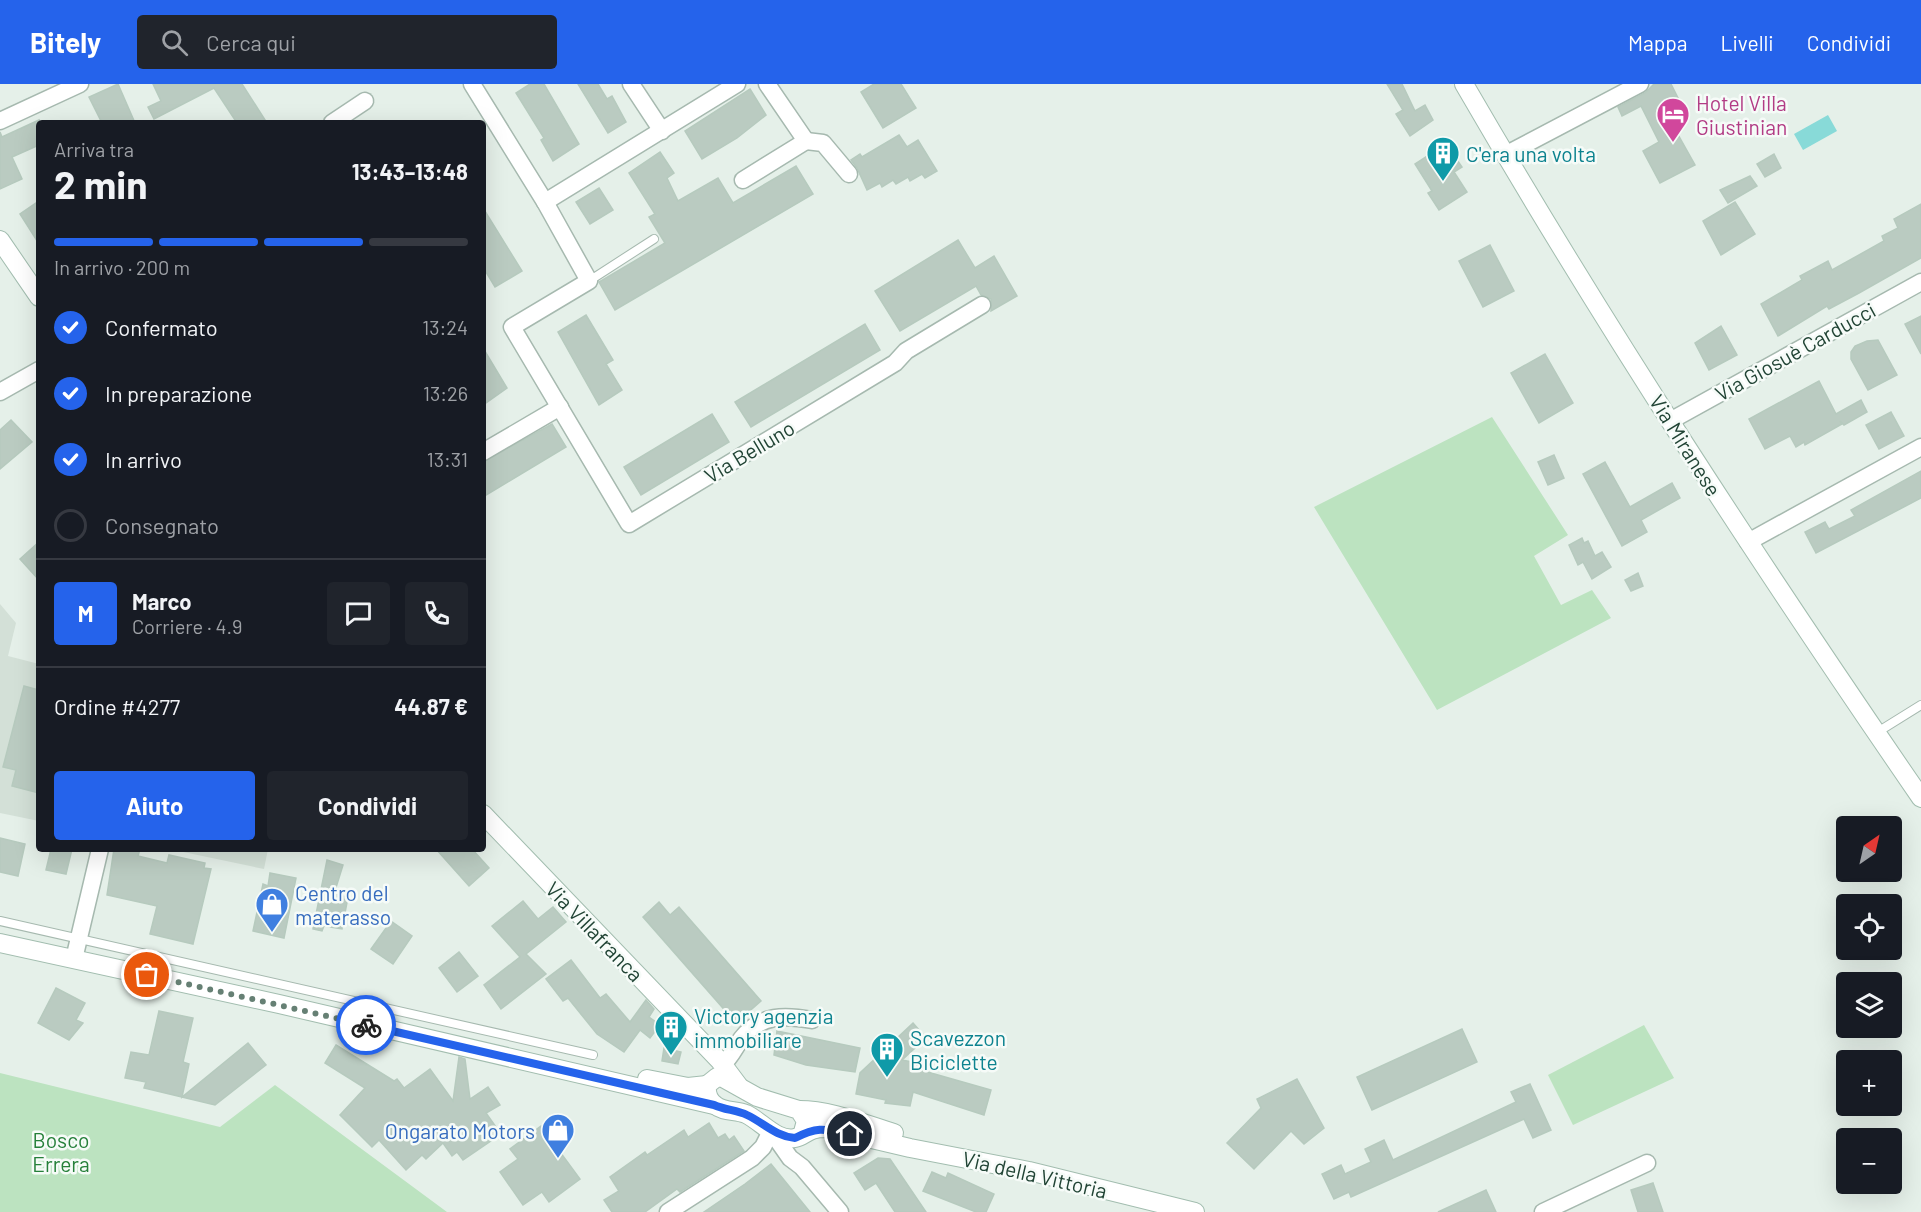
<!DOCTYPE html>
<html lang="it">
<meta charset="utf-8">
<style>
:root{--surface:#171b24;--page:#20242c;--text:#f1f3f6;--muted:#9ea1a6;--line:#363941;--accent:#2563eb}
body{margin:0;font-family:Barlow,sans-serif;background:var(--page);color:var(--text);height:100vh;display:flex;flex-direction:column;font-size:22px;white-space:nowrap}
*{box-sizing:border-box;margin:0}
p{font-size:20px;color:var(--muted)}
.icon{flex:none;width:33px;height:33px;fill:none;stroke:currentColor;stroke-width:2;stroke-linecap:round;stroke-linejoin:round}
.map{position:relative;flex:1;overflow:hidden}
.drawer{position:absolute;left:36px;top:36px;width:450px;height:732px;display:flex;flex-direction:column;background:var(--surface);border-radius:6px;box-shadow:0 6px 24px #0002}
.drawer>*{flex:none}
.needle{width:39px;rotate:34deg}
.tools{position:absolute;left:1836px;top:732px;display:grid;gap:12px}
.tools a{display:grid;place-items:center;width:66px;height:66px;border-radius:6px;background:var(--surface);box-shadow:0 6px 24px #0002;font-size:30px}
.pin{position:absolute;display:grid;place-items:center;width:51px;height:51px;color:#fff;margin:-26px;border:3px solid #fff;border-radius:50%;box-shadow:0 2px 6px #0007}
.courier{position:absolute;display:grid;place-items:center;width:60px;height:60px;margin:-30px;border:4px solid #2563eb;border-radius:50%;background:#fff;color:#222;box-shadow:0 2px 8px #0007}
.head em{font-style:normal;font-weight:700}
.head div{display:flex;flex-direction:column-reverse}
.head{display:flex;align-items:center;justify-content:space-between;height:102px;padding:0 18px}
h1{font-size:39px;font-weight:700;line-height:45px}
.bar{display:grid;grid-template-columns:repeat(4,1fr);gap:9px 6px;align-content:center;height:72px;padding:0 18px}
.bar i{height:8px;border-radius:4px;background:var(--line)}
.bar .current{background:var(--accent)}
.bar p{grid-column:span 4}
.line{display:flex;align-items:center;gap:15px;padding:0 18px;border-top:2px solid var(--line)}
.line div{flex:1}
.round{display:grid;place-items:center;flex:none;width:63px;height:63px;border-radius:6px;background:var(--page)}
ol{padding:0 18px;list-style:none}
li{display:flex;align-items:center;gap:18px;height:66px}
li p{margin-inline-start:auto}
li .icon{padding:6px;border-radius:50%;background:var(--accent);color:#fff;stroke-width:4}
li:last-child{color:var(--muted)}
li i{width:33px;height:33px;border:3px solid var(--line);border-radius:50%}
.primary-button{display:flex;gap:12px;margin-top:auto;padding:12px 18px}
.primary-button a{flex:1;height:69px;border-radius:6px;background:var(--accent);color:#fff;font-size:24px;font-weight:700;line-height:69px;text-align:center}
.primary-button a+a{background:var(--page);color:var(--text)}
header{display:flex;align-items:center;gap:36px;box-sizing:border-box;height:84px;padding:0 30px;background:var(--accent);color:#fff}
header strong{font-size:28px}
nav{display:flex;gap:33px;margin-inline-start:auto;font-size:21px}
.search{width:420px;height:54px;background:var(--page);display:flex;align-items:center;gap:15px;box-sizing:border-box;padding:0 21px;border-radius:6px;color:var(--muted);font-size:22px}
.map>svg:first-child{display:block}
.built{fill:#d3e0d7}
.green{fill:#bce3c0}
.water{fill:#88dad8}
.building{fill:#bacbc1;stroke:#b6cabe;stroke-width:1.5}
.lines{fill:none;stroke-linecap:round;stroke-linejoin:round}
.lane-casing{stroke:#a6b9af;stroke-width:10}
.street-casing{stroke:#a6b9af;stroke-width:19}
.secondary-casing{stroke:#a2bdaf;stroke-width:20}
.lane{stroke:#fff;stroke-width:8}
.street{stroke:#fff;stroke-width:16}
.secondary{stroke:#fff;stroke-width:18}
.done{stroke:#668074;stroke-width:6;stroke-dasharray:0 10.8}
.route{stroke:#2563eb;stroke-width:8}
.labels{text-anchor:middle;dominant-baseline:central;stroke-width:5;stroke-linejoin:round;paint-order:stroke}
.hotel-label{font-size:21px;fill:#b23c85;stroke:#f6fbf8;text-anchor:start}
.culture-label{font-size:21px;fill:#0d838f;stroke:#f6fbf8;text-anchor:start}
.street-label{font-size:21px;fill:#214435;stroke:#f6fbf8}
.shop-label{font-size:21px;fill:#366cbe;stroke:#f6fbf8;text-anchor:start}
.park-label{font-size:21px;fill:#26803a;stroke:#f6fbf8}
</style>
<header>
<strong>Bitely</strong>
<div class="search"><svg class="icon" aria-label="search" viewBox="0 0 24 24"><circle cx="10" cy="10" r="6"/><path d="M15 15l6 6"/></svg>Cerca qui</div>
<nav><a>Mappa</a><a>Livelli</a><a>Condividi</a></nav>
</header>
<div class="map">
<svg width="1921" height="1128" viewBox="0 0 1921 1128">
<rect width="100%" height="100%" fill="#e5f0e9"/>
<!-- built -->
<g class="built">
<path d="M0,520L16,539L8,572L39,580V737L0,729Z"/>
<path d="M169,765H268L264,785Z"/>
</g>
<!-- green -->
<g class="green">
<path d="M1492,333L1568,451L1534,472L1561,521L1592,506L1611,534L1437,626L1314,423Z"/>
<path d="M1644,941L1674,994L1573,1041L1548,991Z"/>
<path d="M0,989L220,1043L275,1001L447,1128H0Z"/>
</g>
<!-- water -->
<path class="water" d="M1828,31L1837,47L1803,66L1794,50Z"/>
<!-- building -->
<g class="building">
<path d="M118,0L135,39H102L89,13Z"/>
<path d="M153,0H242L267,39H237L214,4L154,35L148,23L161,17Z"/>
<path d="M530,0H544L579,60L553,77L541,56L544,54L516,9Z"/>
<path d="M578,0H598L607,15L612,12L626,38L608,49Z"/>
<path d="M874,0H901L916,24L883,44L861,8Z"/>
<path d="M1387,0H1402L1415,27L1425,21L1433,36L1410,52L1396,30L1403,26Z"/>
<path d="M1654,0H1671L1686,30L1671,38L1695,81L1660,99L1643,67L1659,58L1641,22L1622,32L1618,23L1645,9Z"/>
<path d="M750,5L766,31L737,54L702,75L685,47Z"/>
<path d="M39,36V61L12,73L22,95L0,105V48L2,53Z"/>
<path d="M899,51L907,63L918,56L937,87L925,94L922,90L910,97L908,93L896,100L893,96L882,103L880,99L867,106L857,84L851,76L860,70L862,73Z"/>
<path d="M1438,65L1445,75L1453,70L1462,83L1454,88L1467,108L1439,126L1428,109L1432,107L1415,80Z"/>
<path d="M660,68L674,89L667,94L678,117L718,94L733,119L796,82L813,110L615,226L599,198L665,159L649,133L655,130L629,89Z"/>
<path d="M1774,70L1781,84L1765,93L1757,80Z"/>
<path d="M1750,92L1757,102L1728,119L1720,106Z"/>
<path d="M599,104L613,126L590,140L576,118Z"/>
<path d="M39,117V160L20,130Z"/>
<path d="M1735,118L1755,150L1721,171L1703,137Z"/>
<path d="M1921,120V174L1859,209L1829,225L1827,222L1778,252L1761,220L1802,196L1800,192L1828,177L1832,186L1884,157L1882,152L1898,144L1894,135Z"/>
<path d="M483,124L522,187L495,203L483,183Z"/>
<path d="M958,156L975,184L994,172L1017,212L991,227V215L981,211L976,202L900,247L875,207Z"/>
<path d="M1490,161L1514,207L1483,223L1459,177Z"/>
<path d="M586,231L613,276L606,280L622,306L599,321L558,248Z"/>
<path d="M1921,232V270L1905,240Z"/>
<path d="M865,240L880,266L751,343L735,318Z"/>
<path d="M1721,242L1737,271L1709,286L1695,259Z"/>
<path d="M1878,256L1897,291L1868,306L1851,275V268L1855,262L1867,257Z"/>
<path d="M483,264L507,304L483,321Z"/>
<path d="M1545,270L1573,319L1539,339L1511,289Z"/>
<path d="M1819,297L1836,330L1861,316L1867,328L1844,341L1840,337L1842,340L1805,361L1804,358L1796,363L1790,352L1765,365L1749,335Z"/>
<path d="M1891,328L1904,352L1879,365L1866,341Z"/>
<path d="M712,330L729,358L641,411L624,383Z"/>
<path d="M11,336L32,358L0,385V346Z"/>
<path d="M552,340L566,363L483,413V378Z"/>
<path d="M1554,371L1564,394L1548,401L1538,378Z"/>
<path d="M1605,378L1630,423L1672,399L1680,414L1641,436L1647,448L1622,462L1583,390Z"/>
<path d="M1921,387V414L1816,469L1805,448L1825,438L1829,445L1855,432L1851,426Z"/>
<path d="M1582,454L1584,459L1588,457L1595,472L1602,468L1611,483L1592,495L1583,478L1578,481L1569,461Z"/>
<path d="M39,458V496L20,475Z"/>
<path d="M1638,489L1643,502L1631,507L1625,496Z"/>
<path d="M24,602L39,606V709L12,702L16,686L3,683Z"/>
<path d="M0,754L25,760L18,792L0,788Z"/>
<path d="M51,765H72L66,790L46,786Z"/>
<path d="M114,765H140L138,772L167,779L169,771L205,779L204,784L211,785L193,860L150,850L157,822L107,811Z"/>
<path d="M436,765H472L489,784L469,802Z"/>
<path d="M327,776L343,781L334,810L348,813L342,845L324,842L322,847L313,845Z"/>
<path d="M270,789L296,794L284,854L253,847L263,800L268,802Z"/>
<path d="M523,817L538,835L553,823L566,838L526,870L546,890L501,925L484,901L520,873L492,842Z"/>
<path d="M659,818L670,831L679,823L761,917L736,939L643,833Z"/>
<path d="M391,837L412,852L393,880L371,865Z"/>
<path d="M459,868L478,892L457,908L439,884Z"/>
<path d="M571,876L600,914L606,910L630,938L646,916L654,925L649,933L660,941L650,954L640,946L624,968L597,950L568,914L563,917L546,895Z"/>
<path d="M56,904L85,919L76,936L83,939L69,956L38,939Z"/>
<path d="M159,927L193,934L183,978L189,980L182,1013L248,959L266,981L215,1021L144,1004L146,998L125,994L131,968L149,971Z"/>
<path d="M913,939L926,954L902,976L918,979L917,985L991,1006L984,1031L913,1008L910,1022L885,1019L886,1016L856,1010L860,989Z"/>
<path d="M1462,945L1477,978L1372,1026L1357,993Z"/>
<path d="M777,947L860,964L855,988L806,981L774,971Z"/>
<path d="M336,961L394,997L397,995L404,1004L430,985L453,1017L459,973L465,975L470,1015L488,1003L500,1021L486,1029L501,1050L463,1076L457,1068L452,1072L443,1059L426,1075L422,1071L406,1086L379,1056L372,1063L340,1031L365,1004L325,979Z"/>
<path d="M664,964L681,968L678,980L662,977Z"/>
<path d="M1297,995L1324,1044L1304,1060L1291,1047L1254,1085L1227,1059L1261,1024L1257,1015Z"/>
<path d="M1530,1000L1551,1046L1533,1054L1524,1035L1351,1113L1349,1108L1334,1115L1322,1090L1341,1081L1345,1090L1371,1078L1365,1065L1384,1056L1393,1076L1516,1018L1511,1008Z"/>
<path d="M709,1039L718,1054L725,1050L729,1056L734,1052L744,1067L680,1108L677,1105L645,1128H612L604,1116L619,1107L610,1093L645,1068L647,1071L684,1046L688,1053Z"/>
<path d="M541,1042L580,1095L549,1118L542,1108L523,1121L500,1088L518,1075L510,1065Z"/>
<path d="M878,1074L890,1075L926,1128H895L876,1099L865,1106L854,1089Z"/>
<path d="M771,1080L810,1128H704L745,1100Z"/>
<path d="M932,1088L946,1094L948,1089L994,1110L986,1128H976L923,1107Z"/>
<path d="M1653,1099L1663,1128H1638L1631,1106Z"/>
<path d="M1486,1106L1496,1128H1438Z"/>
</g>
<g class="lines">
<defs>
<g id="lane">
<path d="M589,197L654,155"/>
<path d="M1876,649L1921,621"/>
<path d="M0,837L593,971"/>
</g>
<g id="street">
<path d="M472,0L545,118L737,0"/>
<path d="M631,0L662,47"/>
<path d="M0,37L80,0"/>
<path d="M332,39L365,17"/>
<path d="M806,57L823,59L849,90"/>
<path d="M1505,71L1640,0"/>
<path d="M743,96L806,57L767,0"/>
<path d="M545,118L589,197L512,243L629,440L895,279L906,267L982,221"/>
<path d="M0,308L39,286"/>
<path d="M1670,337L1921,198"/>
<path d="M483,368L560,323"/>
<path d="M1748,458L1921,363"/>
<path d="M74,875L100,765"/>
<path d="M723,980C732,972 735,963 742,954C761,930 785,931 812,936"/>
<path d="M771,1047L790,1074L802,1083L840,1128"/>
<path d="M668,1128L752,1074L763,1063L771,1047"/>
<path d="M1543,1128L1647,1079"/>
</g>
<g id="secondary">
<path d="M1464,0C1606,245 1761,481 1921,714"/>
<path d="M0,156L39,213"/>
<path d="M483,730L720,977L738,1001"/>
<path d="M0,859L279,920L714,1021"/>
<path d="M647,995L688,1003L707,1001"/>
<path d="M799,1026C831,1026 864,1040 894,1049"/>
<path d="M803,1048L806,1037L799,1026L757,1013L723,994L717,993L707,1001C706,1009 708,1016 715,1021C723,1028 736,1026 746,1030C761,1037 777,1058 795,1054C805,1052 808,1044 825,1044L910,1064L1029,1087L1195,1128"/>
</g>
</defs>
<!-- lane casing -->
<use href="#lane" class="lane-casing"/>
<!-- street casing -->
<use href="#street" class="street-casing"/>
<!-- secondary casing -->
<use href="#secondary" class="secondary-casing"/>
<!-- lane -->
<use href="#lane" class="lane"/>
<!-- street -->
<use href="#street" class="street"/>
<!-- secondary -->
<use href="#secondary" class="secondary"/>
</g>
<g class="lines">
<!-- done -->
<path class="done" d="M147,891L366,941"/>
<!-- route -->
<path class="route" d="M366,941L714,1021C725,1026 737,1026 747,1031C764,1039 775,1052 795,1054C818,1042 825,1045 850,1050"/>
</g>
<!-- icons -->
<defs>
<symbol id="hotel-pin" viewBox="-11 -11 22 30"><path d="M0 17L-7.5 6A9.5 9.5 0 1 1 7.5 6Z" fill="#d1479c" stroke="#f6fbf8"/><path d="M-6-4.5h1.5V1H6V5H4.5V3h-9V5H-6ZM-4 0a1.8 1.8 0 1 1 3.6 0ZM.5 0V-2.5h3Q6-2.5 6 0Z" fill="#fff"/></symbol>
<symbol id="building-pin" viewBox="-11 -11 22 30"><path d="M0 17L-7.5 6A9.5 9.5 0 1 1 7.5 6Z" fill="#0f9aa8" stroke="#f6fbf8"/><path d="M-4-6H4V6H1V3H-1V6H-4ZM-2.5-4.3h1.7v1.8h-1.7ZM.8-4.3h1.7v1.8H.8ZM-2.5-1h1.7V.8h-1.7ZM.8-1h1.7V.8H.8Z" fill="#fff"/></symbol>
<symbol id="shop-pin" viewBox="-11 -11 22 30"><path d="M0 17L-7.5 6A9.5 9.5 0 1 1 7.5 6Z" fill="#3f7fe0" stroke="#f6fbf8"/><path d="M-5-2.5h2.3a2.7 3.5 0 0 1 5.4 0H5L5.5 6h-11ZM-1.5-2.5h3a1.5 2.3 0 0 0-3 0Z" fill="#fff"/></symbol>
</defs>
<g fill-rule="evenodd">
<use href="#hotel-pin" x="1654" y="11" width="38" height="52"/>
<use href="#building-pin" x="1424" y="50" width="38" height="52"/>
<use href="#shop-pin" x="253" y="801" width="38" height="52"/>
<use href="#building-pin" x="652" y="924" width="38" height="52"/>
<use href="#building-pin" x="868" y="946" width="38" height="52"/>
<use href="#shop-pin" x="539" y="1027" width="38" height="52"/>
</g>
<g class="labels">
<!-- hotel labels -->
<g class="hotel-label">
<text x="1696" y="18">Hotel Villa<tspan x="1696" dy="24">Giustinian</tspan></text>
</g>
<!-- culture labels -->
<g class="culture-label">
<text x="1466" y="69">C'era una volta</text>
<text x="694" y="931">Victory agenzia<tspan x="694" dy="24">immobiliare</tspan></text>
<text x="910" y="953">Scavezzon<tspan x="910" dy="24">Biciclette</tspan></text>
</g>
<!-- street labels -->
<g class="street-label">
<text transform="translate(1795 267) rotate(-29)">Via Giosuè Carducci</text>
<text transform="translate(1686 361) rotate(58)">Via Miranese</text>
<text transform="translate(749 367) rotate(-31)">Via Belluno</text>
<text transform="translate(595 847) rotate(46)">Via Villafranca</text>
<text transform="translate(1035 1090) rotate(13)">Via della Vittoria</text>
</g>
<!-- shop labels -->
<g class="shop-label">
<text x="295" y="808">Centro del<tspan x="295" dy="24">materasso</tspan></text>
<text x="535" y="1046" text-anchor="end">Ongarato Motors</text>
</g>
<!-- park labels -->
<g class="park-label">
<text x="61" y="1055">Bosco<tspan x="61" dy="24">Errera</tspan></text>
</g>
</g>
</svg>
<div class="tools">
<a><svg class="needle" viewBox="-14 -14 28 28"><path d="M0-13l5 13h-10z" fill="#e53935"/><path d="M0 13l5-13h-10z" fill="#9ea1a6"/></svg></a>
<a><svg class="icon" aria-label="locate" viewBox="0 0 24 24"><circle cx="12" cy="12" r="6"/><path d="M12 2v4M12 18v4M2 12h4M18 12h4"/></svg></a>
<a><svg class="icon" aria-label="layers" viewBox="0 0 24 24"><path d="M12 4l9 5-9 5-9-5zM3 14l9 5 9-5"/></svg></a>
<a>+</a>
<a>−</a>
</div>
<div class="pin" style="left:147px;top:891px;background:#ea580c"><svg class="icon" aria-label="bag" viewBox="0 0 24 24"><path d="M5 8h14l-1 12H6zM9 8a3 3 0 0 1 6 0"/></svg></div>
<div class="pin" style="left:850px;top:1050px;background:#1f2937"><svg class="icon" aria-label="home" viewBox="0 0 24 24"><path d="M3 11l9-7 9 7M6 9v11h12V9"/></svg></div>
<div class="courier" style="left:366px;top:941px"><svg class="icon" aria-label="bike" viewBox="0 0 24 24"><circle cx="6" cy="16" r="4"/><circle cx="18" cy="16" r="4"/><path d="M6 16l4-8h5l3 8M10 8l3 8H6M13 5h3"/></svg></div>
<section class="drawer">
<div class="head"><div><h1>2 min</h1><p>Arriva tra</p></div><em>13:43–13:48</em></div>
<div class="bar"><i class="current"></i><i class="current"></i><i class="current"></i><i></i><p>In arrivo · 200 m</p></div>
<ol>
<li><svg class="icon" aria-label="check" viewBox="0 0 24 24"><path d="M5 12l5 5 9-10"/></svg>Confermato<p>13:24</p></li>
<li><svg class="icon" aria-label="check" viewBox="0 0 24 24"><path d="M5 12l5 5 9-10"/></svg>In preparazione<p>13:26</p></li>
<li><svg class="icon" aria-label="check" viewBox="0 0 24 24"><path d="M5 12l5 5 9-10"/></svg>In arrivo<p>13:31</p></li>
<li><i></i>Consegnato</li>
</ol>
<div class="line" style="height:108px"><b class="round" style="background:var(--accent);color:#fff">M</b><div><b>Marco</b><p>Corriere · 4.9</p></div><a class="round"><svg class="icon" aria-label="chat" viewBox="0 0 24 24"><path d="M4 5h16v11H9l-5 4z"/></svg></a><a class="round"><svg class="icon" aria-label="phone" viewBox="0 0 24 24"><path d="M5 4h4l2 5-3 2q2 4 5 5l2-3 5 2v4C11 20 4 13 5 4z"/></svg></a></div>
<div class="line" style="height:78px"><div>Ordine #4277</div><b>44.87 €</b></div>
<div class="primary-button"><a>Aiuto</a><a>Condividi</a></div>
</section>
</div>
